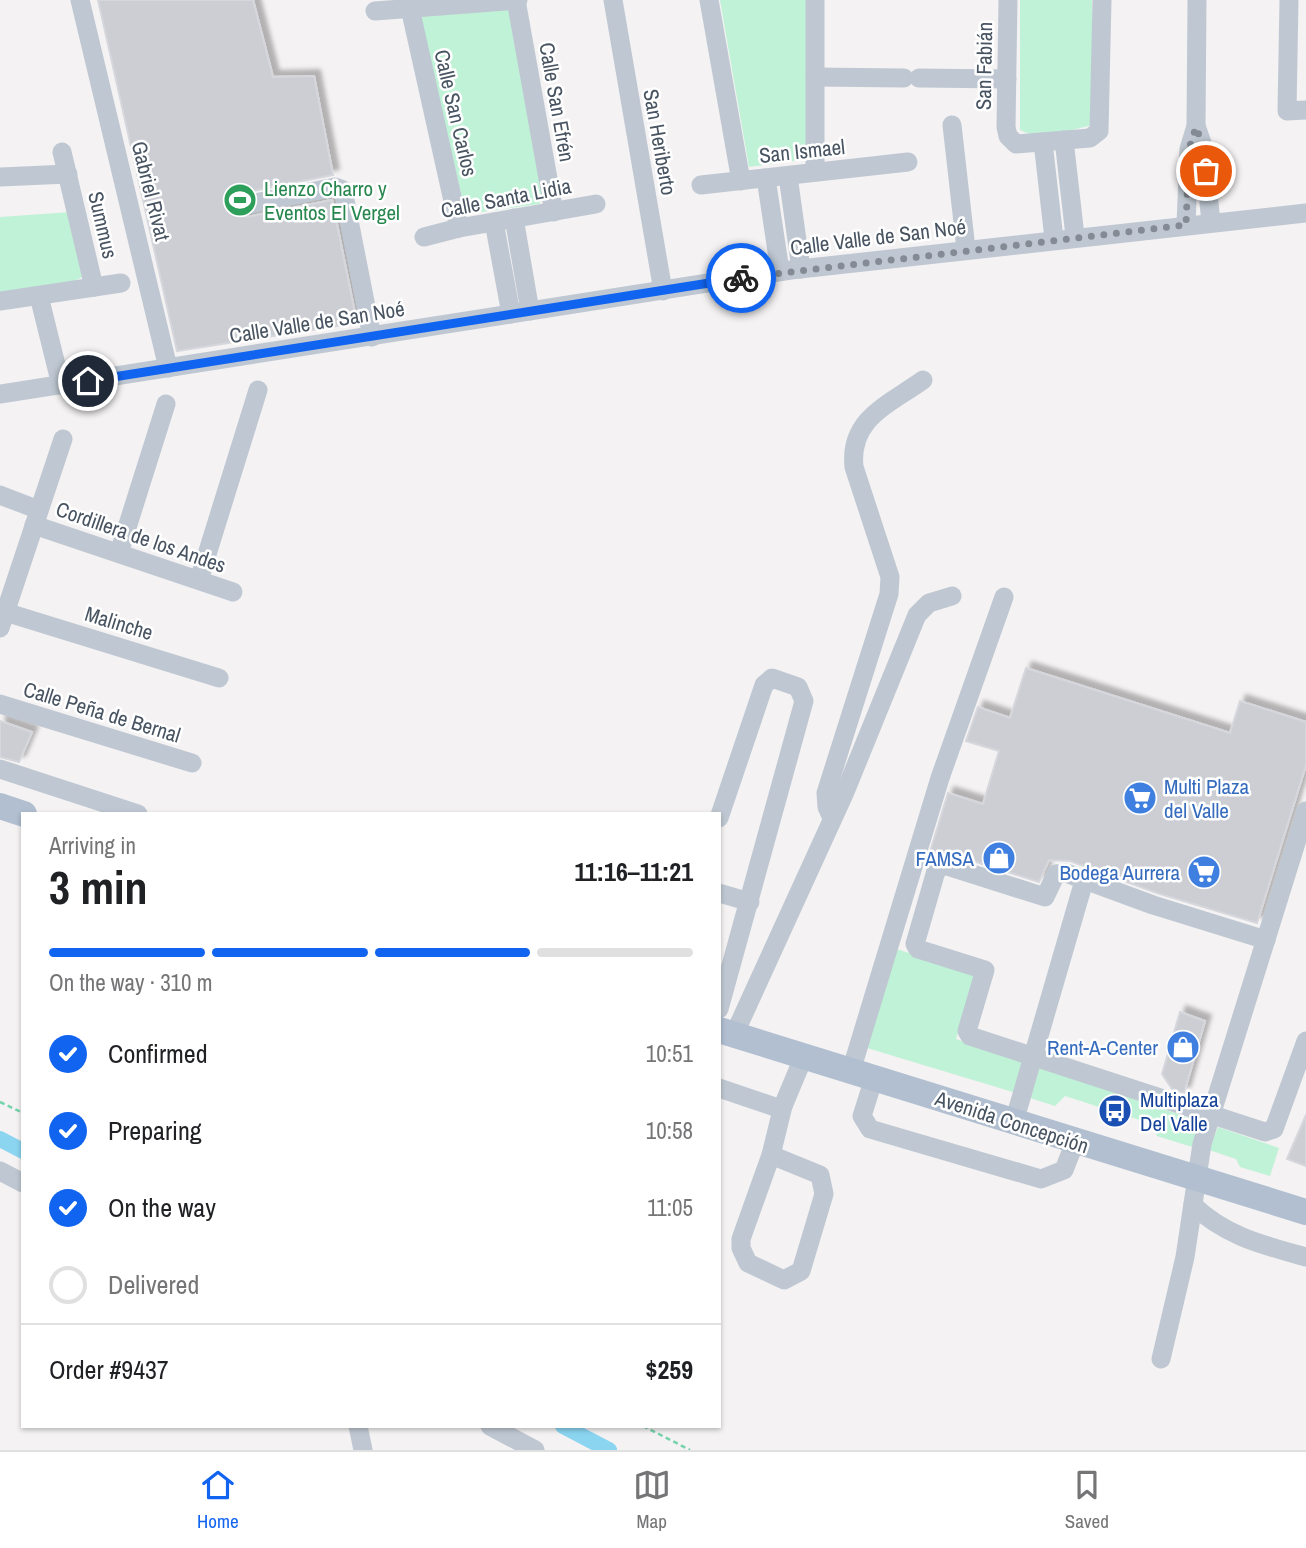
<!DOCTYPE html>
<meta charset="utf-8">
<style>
:root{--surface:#fff;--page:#f6f6f6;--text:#202124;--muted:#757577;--line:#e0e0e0;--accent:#1164f0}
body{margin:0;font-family:"Archivo Narrow",sans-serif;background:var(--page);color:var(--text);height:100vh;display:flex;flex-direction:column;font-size:26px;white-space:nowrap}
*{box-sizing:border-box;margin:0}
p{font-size:23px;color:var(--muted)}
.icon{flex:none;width:38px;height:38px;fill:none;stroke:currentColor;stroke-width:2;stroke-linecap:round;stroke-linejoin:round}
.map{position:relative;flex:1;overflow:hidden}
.sheet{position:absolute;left:21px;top:812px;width:700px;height:616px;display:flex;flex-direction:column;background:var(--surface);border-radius:0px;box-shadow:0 2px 5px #0004}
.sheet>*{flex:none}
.pin{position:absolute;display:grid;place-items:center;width:60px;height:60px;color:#fff;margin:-30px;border:4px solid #fff;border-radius:50%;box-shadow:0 2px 7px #0007}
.courier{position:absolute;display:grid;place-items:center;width:70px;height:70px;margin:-35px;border:5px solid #1164f0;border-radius:50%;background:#fff;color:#222;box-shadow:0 2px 9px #0007}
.summary em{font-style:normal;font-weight:700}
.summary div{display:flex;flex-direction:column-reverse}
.summary{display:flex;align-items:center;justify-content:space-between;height:119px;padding:0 28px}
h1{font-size:46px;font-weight:700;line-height:52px}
.bar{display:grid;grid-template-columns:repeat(4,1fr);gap:10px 7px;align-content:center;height:84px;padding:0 28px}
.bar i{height:9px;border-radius:5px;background:var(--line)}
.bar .active{background:var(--accent)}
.bar p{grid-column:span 4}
.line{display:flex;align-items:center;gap:18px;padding:0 28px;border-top:2px solid var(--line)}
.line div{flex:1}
ol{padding:0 28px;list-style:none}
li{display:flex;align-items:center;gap:21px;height:77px}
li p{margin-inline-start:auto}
li .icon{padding:7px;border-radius:50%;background:var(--accent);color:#fff;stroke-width:4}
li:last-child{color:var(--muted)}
li i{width:38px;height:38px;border:4px solid var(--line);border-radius:50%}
.tab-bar{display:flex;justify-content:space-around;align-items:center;height:98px;border-top:2px solid var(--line);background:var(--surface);font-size:19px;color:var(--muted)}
.tab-bar a{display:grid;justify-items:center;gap:4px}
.tab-bar .active{color:var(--accent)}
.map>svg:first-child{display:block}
.green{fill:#c0f2d7}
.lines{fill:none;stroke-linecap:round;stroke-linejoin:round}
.canal{stroke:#8bd5f1;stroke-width:16}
.building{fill:#ccced4;stroke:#d6d7dd;stroke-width:2;filter:url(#shadow)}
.path{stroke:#75d3ab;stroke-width:2.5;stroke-dasharray:5 3.5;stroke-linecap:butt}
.minor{stroke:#bfc8d2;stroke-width:19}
.major{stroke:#b1bfd1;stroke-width:26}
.done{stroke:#848b94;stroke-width:7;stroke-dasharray:0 12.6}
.route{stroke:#1164f0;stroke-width:9}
.labels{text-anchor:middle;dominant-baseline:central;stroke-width:5;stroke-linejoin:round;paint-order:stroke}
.street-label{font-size:21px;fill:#485461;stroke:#fff}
.leisure-label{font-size:21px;fill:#27864d;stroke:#fff;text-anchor:start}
.shop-label{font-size:21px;fill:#366cbe;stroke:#fff;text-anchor:end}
.transit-label{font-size:21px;fill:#164399;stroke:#fff;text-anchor:start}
</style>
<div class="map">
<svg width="1306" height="1450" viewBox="0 0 1306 1450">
<defs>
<filter id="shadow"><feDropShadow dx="6" dy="-6" stdDeviation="2" flood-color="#0004"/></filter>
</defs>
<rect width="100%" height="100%" fill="#f4f2f2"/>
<!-- green -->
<g class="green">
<path d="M720,0H808L807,159L749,167Z"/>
<path d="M1020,0H1092V125C1070,130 1041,141 1020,130Z"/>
<path d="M510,8L545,196L539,204L474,213L465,211L420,15Z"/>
<path d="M71,212L87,275L74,281L0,292V217Z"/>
<path d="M896,949L977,973L956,1039L1026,1063L1016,1093L867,1048Z"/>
<path d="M1040,1067L1201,1122L1192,1147L1157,1136L1152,1124L1065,1096L1055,1106L1030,1098Z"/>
<path d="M1218,1127L1279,1148L1270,1176L1240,1167L1236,1159L1209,1150Z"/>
</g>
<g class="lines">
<!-- canal -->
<g class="canal">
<path d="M0,1139L23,1151"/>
<path d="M563,1426L609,1450"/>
</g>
</g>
<!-- building -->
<g class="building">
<path d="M98,0H253L273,77L314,76L333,175L243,193L236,196L233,207L236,214L247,217L332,200L357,323L177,351Z"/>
<path d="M1026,668L1230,733L1240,701L1306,722V765L1257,923L1157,893L1070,861L1049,860L1039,882L948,853L930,852L948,793L983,804L999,751L966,741L978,707L1010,718Z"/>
<path d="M0,721L32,732L19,762L0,757Z"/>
<path d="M1180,1012L1205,1021L1184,1093L1172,1089L1162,1074Z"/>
<path d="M1306,1115V1166L1287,1159Z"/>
</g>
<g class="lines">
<!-- path -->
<g class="path">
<path d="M0,1102L23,1113"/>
<path d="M643,1426L690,1450"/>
</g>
<!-- minor -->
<g class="minor">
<path d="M80,0L168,368"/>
<path d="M516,0L554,212"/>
<path d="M613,0L663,291"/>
<path d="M709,0L741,181"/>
<path d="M1008,0L1006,127L1008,136L1016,144L1090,138L1099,131L1102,0"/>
<path d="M1289,0L1287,111L1306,110"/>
<path d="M410,8L459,228"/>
<path d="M375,11L518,0"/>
<path d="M815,77L904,78"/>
<path d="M919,78L1007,79"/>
<path d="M952,125L966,249"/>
<path d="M1196,126L1203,146L1211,222"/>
<path d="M1064,140L1075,236"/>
<path d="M1043,142L1054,239"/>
<path d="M62,152L94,287"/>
<path d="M815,172V0"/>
<path d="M788,176L801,269"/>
<path d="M0,177L68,174"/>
<path d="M766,178L780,271"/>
<path d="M701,185L908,162"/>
<path d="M245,205L335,187L343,190L372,337"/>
<path d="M514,218L530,311"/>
<path d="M494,222L511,314"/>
<path d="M1186,225L1189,149L1196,126L1197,0"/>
<path d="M424,237L459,228L596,204"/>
<path d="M39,296L61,385"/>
<path d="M0,301L121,283"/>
<path d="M0,394L791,270L1306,213"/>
<path d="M0,495L39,510"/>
<path d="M34,525L233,592"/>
<path d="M119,553L166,404"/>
<path d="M199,580L258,390"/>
<path d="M5,612L219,678"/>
<path d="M0,628L63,439"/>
<path d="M0,704L192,763"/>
<path d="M0,769L138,814"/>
<path d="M719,818L764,685L772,678L798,687L804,701L719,1009"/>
<path d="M832,818L827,807L826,793L889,594L890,577L854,467C849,419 888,405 923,380"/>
<path d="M719,893L750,902"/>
<path d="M1266,940L1153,905L1066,873L1056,874L1045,897L944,865L936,871L915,944L918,949L985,970L967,1031L970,1036L1265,1132L1274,1129L1306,1041"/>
<path d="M734,1035L845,792L917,615L929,603L952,596"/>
<path d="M851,1071L940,778L1004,597"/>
<path d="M874,1078L862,1116L870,1129L1041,1179L1064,1170L1075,1142"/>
<path d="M719,1088L775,1107L783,1106L804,1056"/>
<path d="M1014,1122L1084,881"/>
<path d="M771,1155L820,1175L824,1194L801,1271L784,1280L748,1263L741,1248V1239Z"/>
<path d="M771,1155L783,1106"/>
<path d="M0,1171L23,1183"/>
<path d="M1193,1205C1225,1236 1263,1245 1306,1257"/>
<path d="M1161,1359L1185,1257L1202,1144L1306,811"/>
<path d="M358,1426L363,1450"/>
<path d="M490,1426L535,1450"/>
</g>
<!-- major -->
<g class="major">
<path d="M0,806L24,814"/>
<path d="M719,1030L1306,1212"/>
</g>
</g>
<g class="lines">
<!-- done -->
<path class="done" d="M741,278L1186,225L1189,149L1196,127L1203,146L1206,171"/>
<!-- route -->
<path class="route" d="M88,381L741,278"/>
</g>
<!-- icons -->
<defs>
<symbol id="stadium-disc" viewBox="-11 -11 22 22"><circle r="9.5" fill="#2e9e5b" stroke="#fff"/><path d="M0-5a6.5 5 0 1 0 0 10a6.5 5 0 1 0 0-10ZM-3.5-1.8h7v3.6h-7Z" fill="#fff"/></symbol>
<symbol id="supermarket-disc" viewBox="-11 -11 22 22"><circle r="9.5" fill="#3f7fe0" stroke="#fff"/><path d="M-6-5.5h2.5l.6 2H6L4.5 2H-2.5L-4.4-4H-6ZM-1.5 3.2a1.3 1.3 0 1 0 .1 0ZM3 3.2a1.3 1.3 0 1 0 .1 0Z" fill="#fff"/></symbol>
<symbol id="shop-disc" viewBox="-11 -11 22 22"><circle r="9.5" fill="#3f7fe0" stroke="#fff"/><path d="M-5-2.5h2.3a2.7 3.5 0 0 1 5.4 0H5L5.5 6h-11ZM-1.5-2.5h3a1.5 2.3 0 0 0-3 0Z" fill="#fff"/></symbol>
<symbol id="bus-disc" viewBox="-11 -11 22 22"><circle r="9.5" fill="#1a4fb4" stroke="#fff"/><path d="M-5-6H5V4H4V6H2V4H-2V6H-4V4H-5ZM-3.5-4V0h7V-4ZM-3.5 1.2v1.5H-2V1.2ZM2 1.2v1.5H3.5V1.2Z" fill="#fff"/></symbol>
</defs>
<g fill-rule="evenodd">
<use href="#stadium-disc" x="221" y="181" width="38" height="38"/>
<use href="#supermarket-disc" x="1121" y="779" width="38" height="38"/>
<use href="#shop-disc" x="980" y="839" width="38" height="38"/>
<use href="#supermarket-disc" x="1185" y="853" width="38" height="38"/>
<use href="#shop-disc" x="1164" y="1028" width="38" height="38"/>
<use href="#bus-disc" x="1096" y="1092" width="38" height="38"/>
</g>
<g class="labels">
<!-- street labels -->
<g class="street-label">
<text transform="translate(984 66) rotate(-89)">San Fabián</text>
<text transform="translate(557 102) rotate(80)">Calle San Efrén</text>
<text transform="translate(456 113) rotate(77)">Calle San Carlos</text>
<text transform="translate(660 142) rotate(80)">San Heriberto</text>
<text transform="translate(802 151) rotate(-6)">San Ismael</text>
<text transform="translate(151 191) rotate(76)">Gabriel Rivat</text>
<text transform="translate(506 198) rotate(-11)">Calle Santa Lidia</text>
<text transform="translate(103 225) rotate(77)">Summus</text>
<text transform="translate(878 237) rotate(-7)">Calle Valle de San Noé</text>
<text transform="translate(317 322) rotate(-9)">Calle Valle de San Noé</text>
<text transform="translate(141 537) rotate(19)">Cordillera de los Andes</text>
<text transform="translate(119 623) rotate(17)">Malinche</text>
<text transform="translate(102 712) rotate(17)">Calle Peña de Bernal</text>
<text transform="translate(1012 1122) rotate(18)">Avenida Concepción</text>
</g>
<!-- leisure labels -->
<g class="leisure-label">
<text x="264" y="188">Lienzo Charro y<tspan x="264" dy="24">Eventos El Vergel</tspan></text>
</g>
<!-- shop labels -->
<g class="shop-label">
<text x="1164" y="786" text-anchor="start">Multi Plaza<tspan x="1164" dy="24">del Valle</tspan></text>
<text x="974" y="858">FAMSA</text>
<text x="1180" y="872">Bodega Aurrera</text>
<text x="1158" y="1047">Rent-A-Center</text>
</g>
<!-- transit labels -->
<g class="transit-label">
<text x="1140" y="1099">Multiplaza<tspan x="1140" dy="24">Del Valle</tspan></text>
</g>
</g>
</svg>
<div class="pin" style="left:1206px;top:171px;background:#ea580c"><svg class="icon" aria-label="bag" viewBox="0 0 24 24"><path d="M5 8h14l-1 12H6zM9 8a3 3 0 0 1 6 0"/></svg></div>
<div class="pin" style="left:88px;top:381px;background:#1f2937"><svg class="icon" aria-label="home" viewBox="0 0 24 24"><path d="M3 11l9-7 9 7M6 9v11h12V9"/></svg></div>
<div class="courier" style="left:741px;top:278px"><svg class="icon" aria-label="bike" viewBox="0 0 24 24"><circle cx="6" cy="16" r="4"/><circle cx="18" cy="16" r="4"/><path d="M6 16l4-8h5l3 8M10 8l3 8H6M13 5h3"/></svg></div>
<section class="sheet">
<div class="summary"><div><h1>3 min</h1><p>Arriving in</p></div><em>11:16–11:21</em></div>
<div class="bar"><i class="active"></i><i class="active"></i><i class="active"></i><i></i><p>On the way · 310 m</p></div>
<ol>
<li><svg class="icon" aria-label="check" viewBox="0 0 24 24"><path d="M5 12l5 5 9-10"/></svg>Confirmed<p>10:51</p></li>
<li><svg class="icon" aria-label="check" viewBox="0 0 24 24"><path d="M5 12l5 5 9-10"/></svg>Preparing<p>10:58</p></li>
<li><svg class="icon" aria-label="check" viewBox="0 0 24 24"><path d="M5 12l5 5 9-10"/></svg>On the way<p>11:05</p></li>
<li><i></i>Delivered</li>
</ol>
<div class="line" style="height:91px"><div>Order #9437</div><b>$259</b></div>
</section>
</div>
<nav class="tab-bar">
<a class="active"><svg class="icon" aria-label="home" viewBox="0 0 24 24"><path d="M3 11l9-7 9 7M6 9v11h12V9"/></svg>Home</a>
<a><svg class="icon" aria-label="map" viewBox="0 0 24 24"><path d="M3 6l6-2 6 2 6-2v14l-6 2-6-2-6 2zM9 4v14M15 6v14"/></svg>Map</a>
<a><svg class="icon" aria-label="saved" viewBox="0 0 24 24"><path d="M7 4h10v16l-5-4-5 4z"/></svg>Saved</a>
</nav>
